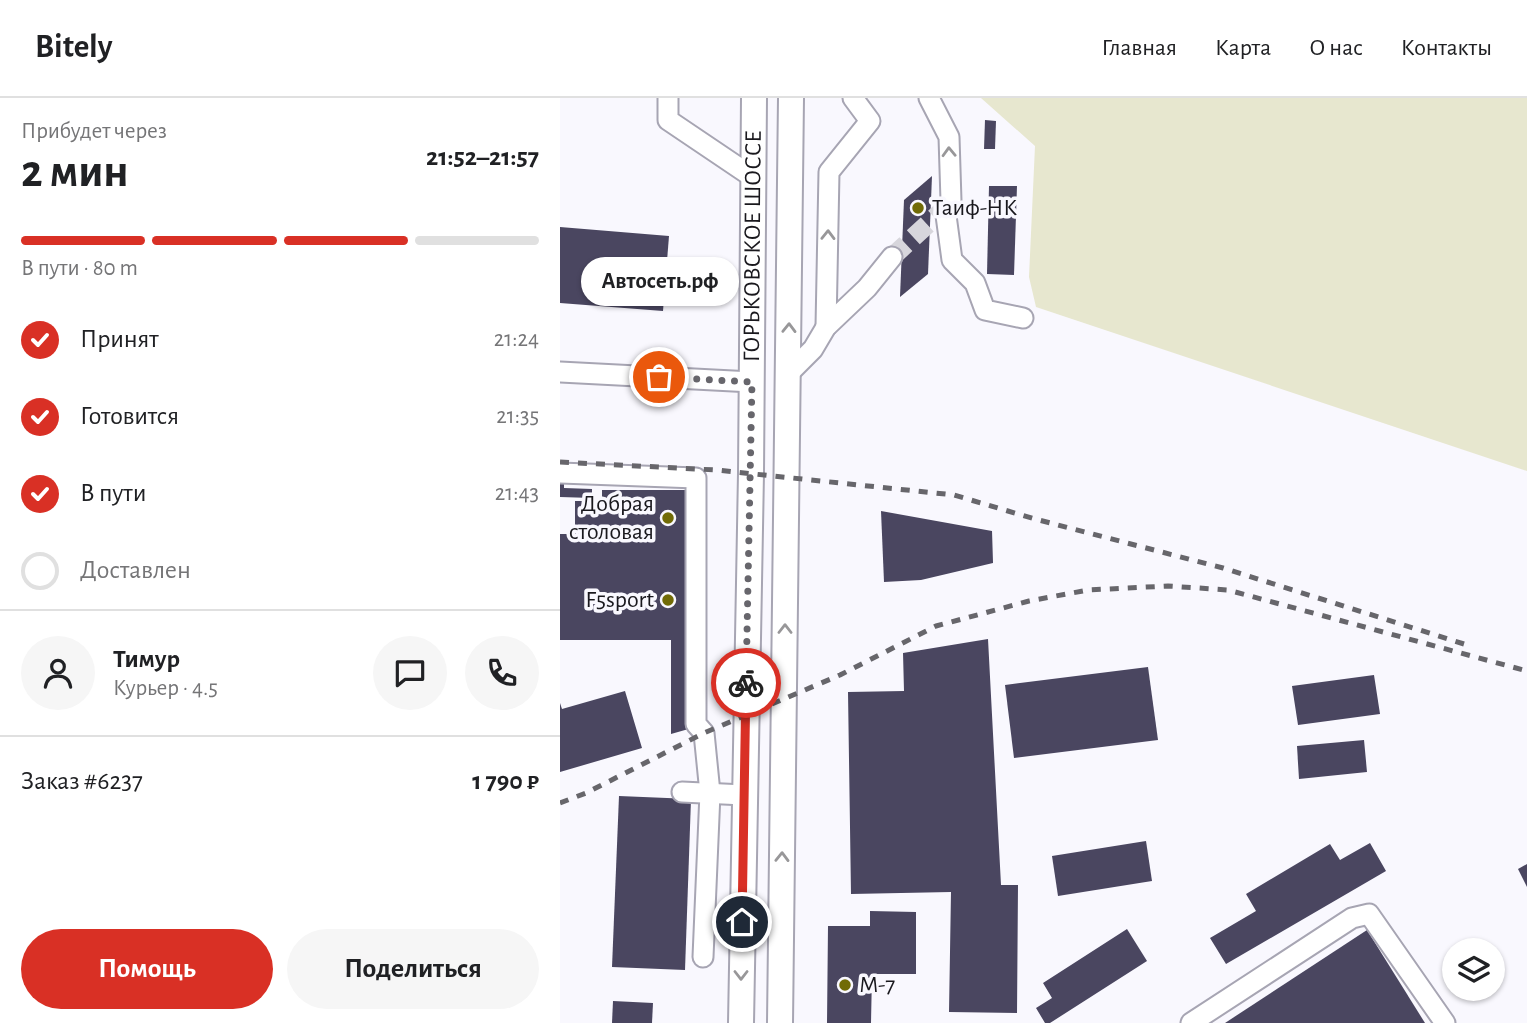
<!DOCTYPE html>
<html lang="ru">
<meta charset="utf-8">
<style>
:root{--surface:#fff;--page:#f6f6f6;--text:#202124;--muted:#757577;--line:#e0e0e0;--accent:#d93025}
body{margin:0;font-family:"Alegreya Sans",sans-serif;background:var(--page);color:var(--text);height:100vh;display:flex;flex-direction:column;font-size:26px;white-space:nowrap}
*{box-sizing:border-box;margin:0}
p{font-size:23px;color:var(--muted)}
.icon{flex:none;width:38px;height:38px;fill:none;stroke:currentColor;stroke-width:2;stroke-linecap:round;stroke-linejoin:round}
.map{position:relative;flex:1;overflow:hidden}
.side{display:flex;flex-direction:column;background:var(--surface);width:560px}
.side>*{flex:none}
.controls{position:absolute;left:882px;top:840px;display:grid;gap:14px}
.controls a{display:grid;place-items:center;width:63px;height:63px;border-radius:50%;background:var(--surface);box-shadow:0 2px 5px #0004;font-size:35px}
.pin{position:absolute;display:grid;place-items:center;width:60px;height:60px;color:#fff;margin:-30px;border:4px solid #fff;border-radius:50%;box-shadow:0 2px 7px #0007}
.courier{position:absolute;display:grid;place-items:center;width:70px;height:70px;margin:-35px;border:5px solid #d93025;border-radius:50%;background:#fff;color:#222;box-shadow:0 2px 9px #0007}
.bubble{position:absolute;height:49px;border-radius:24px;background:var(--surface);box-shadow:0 2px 5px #0004;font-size:23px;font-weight:700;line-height:49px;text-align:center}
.overview em{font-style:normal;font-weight:700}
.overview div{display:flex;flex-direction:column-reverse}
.overview{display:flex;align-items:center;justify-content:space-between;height:119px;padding:0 21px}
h1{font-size:46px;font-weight:700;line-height:52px}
.bar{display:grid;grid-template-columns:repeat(4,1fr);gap:10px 7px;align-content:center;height:84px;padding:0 21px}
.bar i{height:9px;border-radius:5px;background:var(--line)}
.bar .selected{background:var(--accent)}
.bar p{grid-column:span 4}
.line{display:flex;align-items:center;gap:18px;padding:0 21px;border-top:2px solid var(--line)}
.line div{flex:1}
.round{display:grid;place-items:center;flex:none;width:74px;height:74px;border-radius:37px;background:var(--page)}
ol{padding:0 21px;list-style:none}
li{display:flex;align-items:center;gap:21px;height:77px}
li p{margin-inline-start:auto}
li .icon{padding:7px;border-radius:50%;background:var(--accent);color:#fff;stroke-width:4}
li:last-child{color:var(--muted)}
li i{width:38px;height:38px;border:4px solid var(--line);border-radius:50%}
.cta{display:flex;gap:14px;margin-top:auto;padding:14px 21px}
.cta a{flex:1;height:80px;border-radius:42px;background:var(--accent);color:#fff;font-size:28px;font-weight:700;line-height:80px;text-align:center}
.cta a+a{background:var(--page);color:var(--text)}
header{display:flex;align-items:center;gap:42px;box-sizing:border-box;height:98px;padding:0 35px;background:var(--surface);border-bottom:2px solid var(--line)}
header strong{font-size:33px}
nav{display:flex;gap:38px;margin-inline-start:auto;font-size:24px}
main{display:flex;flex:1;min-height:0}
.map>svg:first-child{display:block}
.green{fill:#e7e7cf}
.building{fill:#4a4660}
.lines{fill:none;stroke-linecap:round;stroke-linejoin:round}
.minor-tunnel{stroke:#d7d6dc;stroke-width:19;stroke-dasharray:19 10;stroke-linecap:butt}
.minor-casing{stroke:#a7a5b3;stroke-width:23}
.major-casing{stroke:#a7a5b3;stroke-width:28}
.minor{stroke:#fff;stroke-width:19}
.major{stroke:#fff;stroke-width:24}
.rail{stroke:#67666b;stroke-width:5;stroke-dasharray:9 9;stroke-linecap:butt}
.oneway{stroke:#989799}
.done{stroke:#67666c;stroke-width:7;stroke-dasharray:0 12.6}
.route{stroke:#d93025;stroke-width:9}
.poi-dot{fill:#716b06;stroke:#f9f8fe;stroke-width:2.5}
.labels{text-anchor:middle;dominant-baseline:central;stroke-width:7;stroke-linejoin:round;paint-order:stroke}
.poi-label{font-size:24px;fill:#19181d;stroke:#f9f8fe;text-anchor:start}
.street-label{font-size:24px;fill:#19181d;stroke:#f9f8fe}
</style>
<header>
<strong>Bitely</strong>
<nav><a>Главная</a><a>Карта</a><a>О нас</a><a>Контакты</a></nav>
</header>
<main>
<section class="side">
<div class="overview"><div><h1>2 мин</h1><p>Прибудет через</p></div><em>21:52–21:57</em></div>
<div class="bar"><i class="selected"></i><i class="selected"></i><i class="selected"></i><i></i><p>В пути · 80 m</p></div>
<ol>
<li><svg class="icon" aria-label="check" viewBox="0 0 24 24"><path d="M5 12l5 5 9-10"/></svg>Принят<p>21:24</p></li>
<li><svg class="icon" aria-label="check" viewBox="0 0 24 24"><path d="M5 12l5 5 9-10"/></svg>Готовится<p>21:35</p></li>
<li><svg class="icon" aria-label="check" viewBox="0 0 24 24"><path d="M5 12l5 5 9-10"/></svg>В пути<p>21:43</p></li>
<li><i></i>Доставлен</li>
</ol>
<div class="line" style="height:126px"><a class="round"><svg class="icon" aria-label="person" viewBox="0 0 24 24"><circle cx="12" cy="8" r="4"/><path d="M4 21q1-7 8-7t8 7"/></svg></a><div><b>Тимур</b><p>Курьер · 4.5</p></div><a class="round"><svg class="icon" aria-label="chat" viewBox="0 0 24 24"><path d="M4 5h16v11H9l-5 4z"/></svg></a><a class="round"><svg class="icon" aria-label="phone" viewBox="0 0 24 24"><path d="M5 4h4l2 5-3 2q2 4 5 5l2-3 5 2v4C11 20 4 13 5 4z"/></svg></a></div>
<div class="line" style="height:91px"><div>Заказ #6237</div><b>1 790 ₽</b></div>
<div class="cta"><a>Помощь</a><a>Поделиться</a></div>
</section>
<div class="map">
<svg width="967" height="925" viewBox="0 0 967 925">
<rect width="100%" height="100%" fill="#f9f8fe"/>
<!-- green -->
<path class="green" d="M421,0H967V373L476,209L469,179L475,48Z"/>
<!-- building -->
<g class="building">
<path d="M425,22L436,23L435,51H424Z"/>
<path d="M372,78L368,176L340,199L344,102Z"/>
<path d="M429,88H457L454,177L427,176Z"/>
<path d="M0,129L109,138L103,213L0,205Z"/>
<path d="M0,381H4V390L32,391V400L0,399Z"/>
<path d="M42,392H132V630L111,636V542H0V436H15V403H42Z"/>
<path d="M321,413L432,433L433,465L361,482L324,484Z"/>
<path d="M428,541L441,787H458L457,915L389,914L391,794L291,796L288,594L344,593L343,555Z"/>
<path d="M588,569L598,642L454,660L445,587Z"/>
<path d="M814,577L820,616L738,627L732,588Z"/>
<path d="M65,593L82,650L0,674V605L2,611Z"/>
<path d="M804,642L807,674L739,681L737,648Z"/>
<path d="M59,698L131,701L125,872L52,869Z"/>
<path d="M586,743L592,783L498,798L492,758Z"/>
<path d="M810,745L826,773L666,866L650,840L696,813L686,796L770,746L780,762Z"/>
<path d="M967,766V789L958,771Z"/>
<path d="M310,813L356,814V876H312L311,925H267L268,828H310Z"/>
<path d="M567,831L587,863L490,925H485L476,910L492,900L483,885Z"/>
<path d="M807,832L865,925H665Z"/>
<path d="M53,903L93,905L92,925H52Z"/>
</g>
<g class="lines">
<!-- minor-tunnel -->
<path class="minor-tunnel" d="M332,159L385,110"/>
<defs>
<g id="minor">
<path d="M108,0V22L194,80"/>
<path d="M369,0L389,39L391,103L385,110L392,162L415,185L425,212L463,220"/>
<path d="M266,229L269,74L310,23L293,0"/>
<path d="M0,274L192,284"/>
<path d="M228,276L253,251L266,229L307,190L332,159"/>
<path d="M0,375L136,380V626L144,635L150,695L143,859"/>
<path d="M122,694L184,697"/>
<path d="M631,925L792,820L809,816L885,925"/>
</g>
<g id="major">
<path id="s1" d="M181,925L191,375L194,0"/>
<path d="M220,925L231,0"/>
</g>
</defs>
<!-- minor casing -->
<use href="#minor" class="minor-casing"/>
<!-- major casing -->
<use href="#major" class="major-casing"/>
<!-- minor -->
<use href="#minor" class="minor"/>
<!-- major -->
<use href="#major" class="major"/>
<!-- rail -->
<g class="rail">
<path d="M0,364L156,372L394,397L475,421L663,470L904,546"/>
<path d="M0,705L26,695L144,635L280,577L376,528L469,503L528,492L608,488L668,492L967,573"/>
</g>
</g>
<!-- one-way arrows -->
<defs><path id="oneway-chevron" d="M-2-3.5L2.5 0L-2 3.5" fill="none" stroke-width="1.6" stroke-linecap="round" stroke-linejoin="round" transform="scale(1.75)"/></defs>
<g class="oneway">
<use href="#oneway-chevron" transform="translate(389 54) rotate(-92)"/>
<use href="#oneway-chevron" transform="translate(268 137) rotate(-89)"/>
<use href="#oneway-chevron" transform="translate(229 230) rotate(-89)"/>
<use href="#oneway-chevron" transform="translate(225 531) rotate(-90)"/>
<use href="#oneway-chevron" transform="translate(222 759) rotate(-89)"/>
<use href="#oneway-chevron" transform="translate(181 877) rotate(90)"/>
</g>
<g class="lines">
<!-- done -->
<path class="done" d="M99,279L192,284L186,585"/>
<!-- route -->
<path class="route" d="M182,824L186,585"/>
</g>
<!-- markers -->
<g class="poi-dot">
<circle cx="358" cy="110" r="7"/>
<circle cx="108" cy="420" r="7"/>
<circle cx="108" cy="502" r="7"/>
<circle cx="285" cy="887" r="7"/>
</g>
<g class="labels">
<!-- poi labels -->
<g class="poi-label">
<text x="372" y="110">Таиф-НК</text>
<text x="94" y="406" text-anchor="end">Добрая<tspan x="94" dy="28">столовая</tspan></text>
<text x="94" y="502" text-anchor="end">F5sport</text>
<text x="299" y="887">М-7</text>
</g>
<!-- street labels -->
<g class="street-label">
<text stroke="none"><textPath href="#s1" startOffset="777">ГОРЬКОВСКОЕ ШОССЕ</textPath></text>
</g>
</g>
</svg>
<div class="controls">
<a><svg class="icon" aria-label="layers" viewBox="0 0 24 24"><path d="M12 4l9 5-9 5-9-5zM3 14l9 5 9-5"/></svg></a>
</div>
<div class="pin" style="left:99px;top:279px;background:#ea580c"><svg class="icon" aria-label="bag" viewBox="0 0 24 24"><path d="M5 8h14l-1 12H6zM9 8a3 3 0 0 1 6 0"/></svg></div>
<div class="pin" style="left:182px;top:824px;background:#1f2937"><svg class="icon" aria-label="home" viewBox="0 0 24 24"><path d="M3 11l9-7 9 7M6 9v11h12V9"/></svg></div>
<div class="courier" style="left:186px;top:585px"><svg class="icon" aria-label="bike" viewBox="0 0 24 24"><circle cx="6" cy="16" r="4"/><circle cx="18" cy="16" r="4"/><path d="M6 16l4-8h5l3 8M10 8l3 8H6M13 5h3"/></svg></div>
<div class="bubble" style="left:21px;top:159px;width:158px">Автосеть.рф</div>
</div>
</main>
